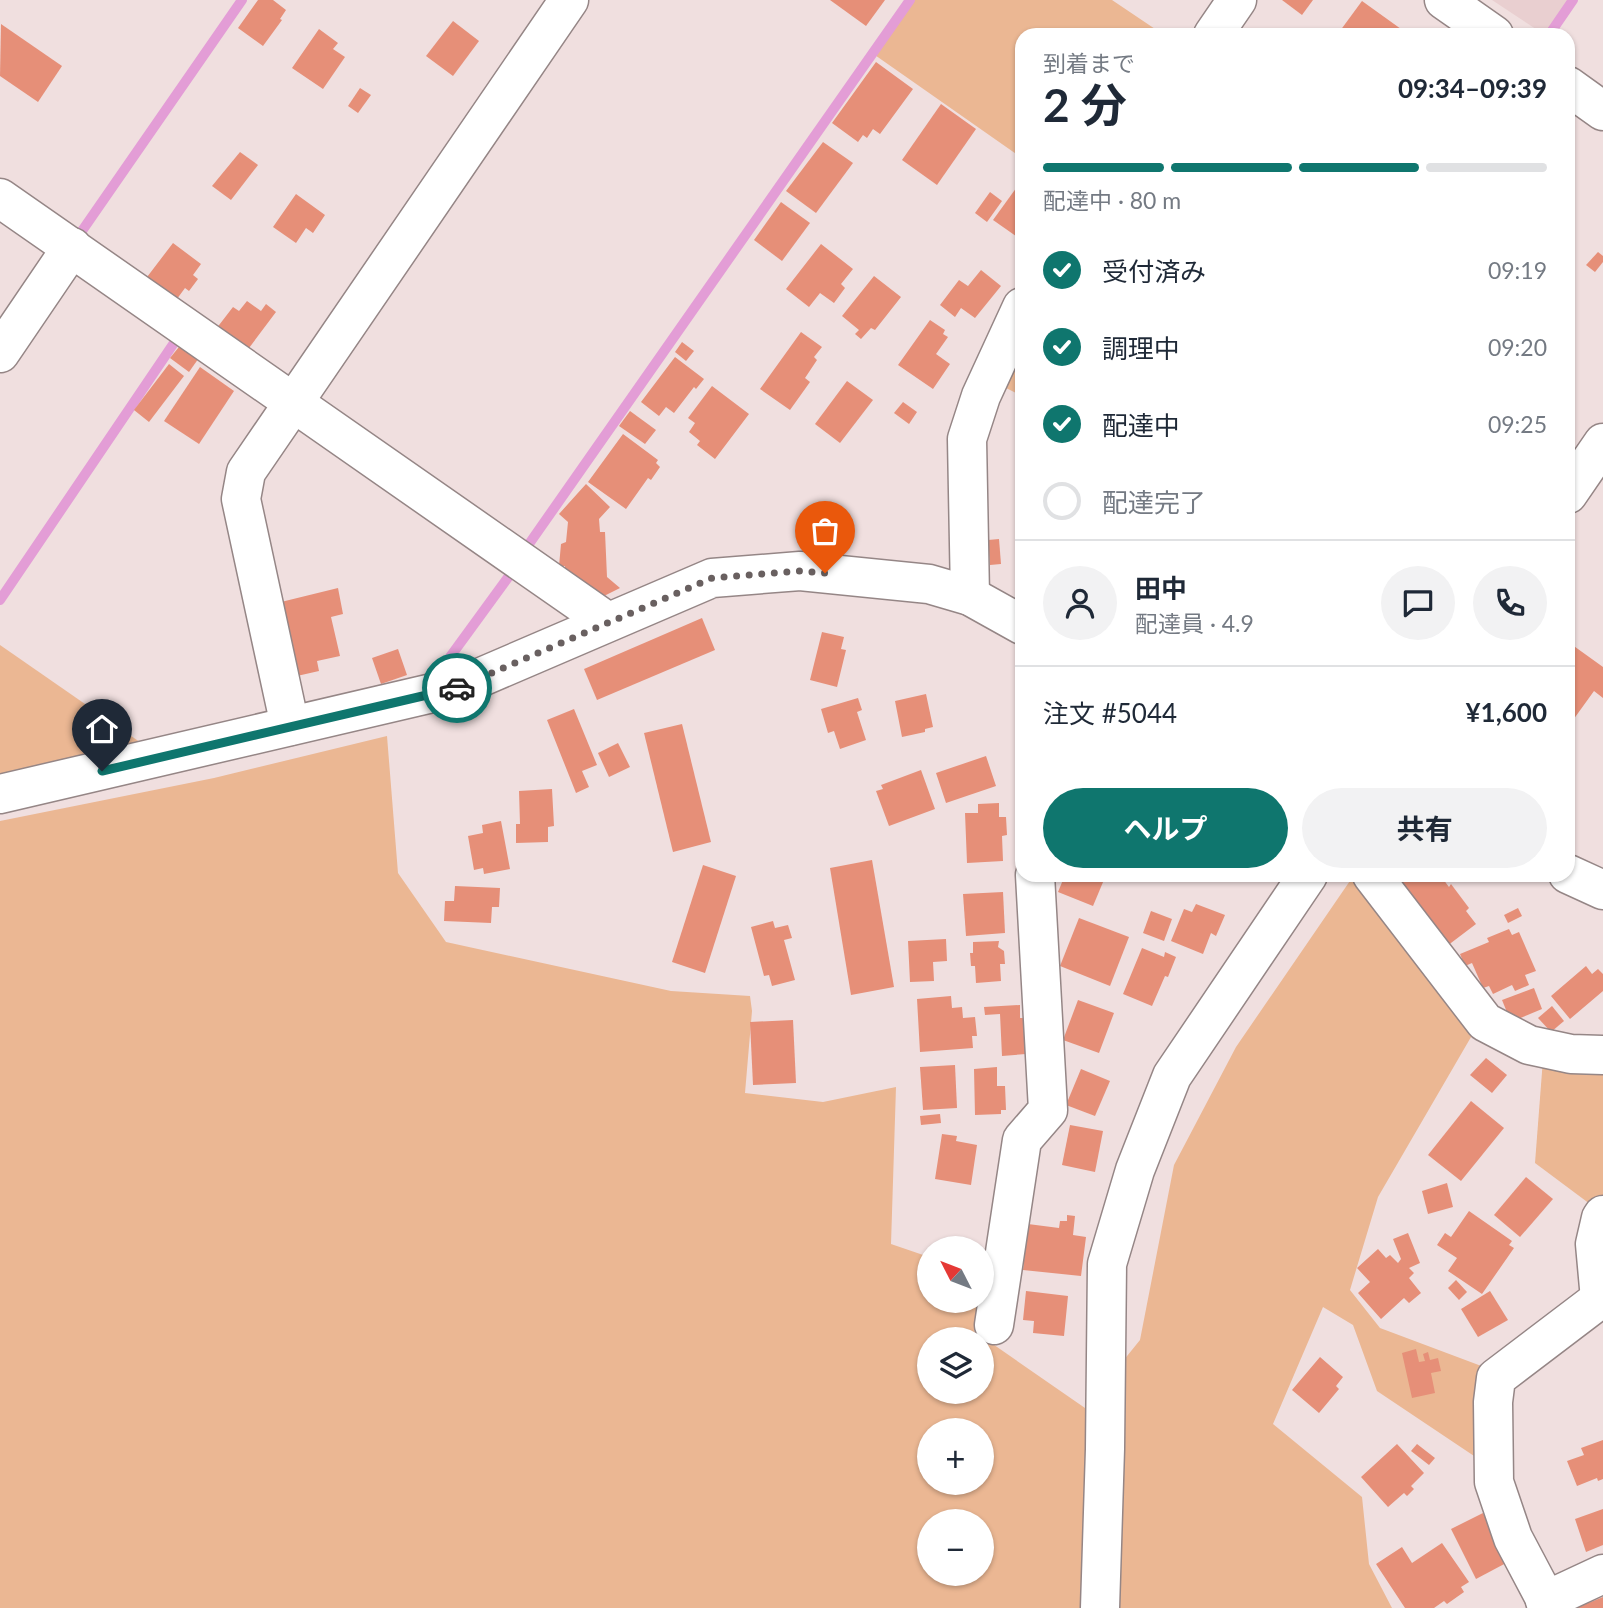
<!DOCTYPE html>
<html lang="ja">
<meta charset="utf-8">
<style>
:root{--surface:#fff;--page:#f2f2f3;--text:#1f2937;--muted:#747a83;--line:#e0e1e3;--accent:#0f766e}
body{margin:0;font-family:Lato,"Noto Sans JP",sans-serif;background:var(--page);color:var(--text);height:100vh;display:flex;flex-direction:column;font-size:26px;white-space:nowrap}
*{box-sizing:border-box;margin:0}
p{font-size:23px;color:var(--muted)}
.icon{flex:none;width:38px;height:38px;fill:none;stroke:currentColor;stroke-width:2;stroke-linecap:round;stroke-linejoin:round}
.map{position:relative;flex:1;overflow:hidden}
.sheet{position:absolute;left:1015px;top:28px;width:560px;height:854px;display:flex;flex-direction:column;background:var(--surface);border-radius:21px;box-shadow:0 2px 5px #0004}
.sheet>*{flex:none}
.needle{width:46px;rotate:312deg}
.tools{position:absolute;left:917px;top:1236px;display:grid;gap:14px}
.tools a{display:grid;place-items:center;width:77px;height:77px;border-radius:50%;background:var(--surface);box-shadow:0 2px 5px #0004;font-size:35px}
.pin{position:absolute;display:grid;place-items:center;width:60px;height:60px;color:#fff;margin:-72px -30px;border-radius:50% 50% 50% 0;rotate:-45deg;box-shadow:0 0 7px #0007}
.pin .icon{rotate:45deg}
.courier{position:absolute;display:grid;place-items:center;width:70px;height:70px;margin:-35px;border:5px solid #0f766e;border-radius:50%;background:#fff;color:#222;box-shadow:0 2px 9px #0007}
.overview em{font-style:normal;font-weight:700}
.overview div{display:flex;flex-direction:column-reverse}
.overview{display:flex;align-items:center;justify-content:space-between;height:119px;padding:0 28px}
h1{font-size:46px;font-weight:700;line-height:52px}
.bar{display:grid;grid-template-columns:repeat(4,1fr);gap:10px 7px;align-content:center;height:84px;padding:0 28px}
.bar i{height:9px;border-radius:5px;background:var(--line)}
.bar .on{background:var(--accent)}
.bar p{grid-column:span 4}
.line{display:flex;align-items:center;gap:18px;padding:0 28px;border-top:2px solid var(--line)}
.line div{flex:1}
.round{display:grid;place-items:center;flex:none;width:74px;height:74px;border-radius:37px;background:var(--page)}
ol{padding:0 28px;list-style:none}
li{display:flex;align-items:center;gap:21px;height:77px}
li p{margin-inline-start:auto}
li .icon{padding:7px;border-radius:50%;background:var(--accent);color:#fff;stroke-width:4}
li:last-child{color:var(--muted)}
li i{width:38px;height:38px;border:4px solid var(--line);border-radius:50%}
.action{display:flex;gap:14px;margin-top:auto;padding:14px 28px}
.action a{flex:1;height:80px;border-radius:42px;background:var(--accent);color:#fff;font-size:28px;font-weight:700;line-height:80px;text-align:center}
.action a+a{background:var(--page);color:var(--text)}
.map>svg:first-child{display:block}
.built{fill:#e9cfd0}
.green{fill:#ebb793;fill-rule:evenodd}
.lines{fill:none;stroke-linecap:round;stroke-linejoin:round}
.stream{stroke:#e39dd6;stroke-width:10}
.building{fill:#e68f78}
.minor-casing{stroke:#958686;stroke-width:41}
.minor{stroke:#fff;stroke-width:38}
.done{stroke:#696060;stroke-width:7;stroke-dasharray:0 12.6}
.route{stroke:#0f766e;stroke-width:9}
</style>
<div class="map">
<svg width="1603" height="1608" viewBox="0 0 1603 1608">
<rect width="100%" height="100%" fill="#f0dfdf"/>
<!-- built -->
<path class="built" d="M1492,0H1573L1549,35H1545Z"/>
<!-- green -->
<g class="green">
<path d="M910,0H1112L1164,35H1022V158L872,53Z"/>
<path d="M1022,342V396L1004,387Z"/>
<path d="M0,645L147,747L0,782Z"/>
<path d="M387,736L398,873L446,942L671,991L750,996L752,1011L745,1093L823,1102L896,1087L891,1244L929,1257V1300H979L974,1331L1085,1408L1140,1340L1174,1165L1236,1047L1354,875L1478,1025L1378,1197L1350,1290L1380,1328L1484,1367L1486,1464L1377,1391L1353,1325L1323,1307L1273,1424L1362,1497L1369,1564L1392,1608H0V821L214,778ZM929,1339H982V1391H929ZM929,1430H982V1482H929ZM929,1521H982V1573H929Z"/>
<path d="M1543,1059L1603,1062V1204L1598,1210L1535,1163Z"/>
</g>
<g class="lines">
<!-- stream -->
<g class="stream">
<path d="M1549,35L1573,0"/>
<path d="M75,241L242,0"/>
<path d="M522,554L910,0"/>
<path d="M0,600L176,340"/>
<path d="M442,668L512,572"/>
</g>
</g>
<!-- building -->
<g class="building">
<path d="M258,0H273L286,10L280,19L282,20L263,46L238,28Z"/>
<path d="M830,0H885L866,26Z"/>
<path d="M1282,0H1313L1302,15Z"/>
<path d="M1362,1L1401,29L1397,35H1337Z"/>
<path d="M453,21L479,41L453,76L426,56Z"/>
<path d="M1,24L62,66L38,102L0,76Z"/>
<path d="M319,29L338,43L333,49L345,57L323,89L292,68Z"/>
<path d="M876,62L913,89L880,134L873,129L867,138L863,135L858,142L832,123Z"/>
<path d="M360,88L371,95L358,113L348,106Z"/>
<path d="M941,104L976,129L937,185L902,160Z"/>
<path d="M823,142L853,163L816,213L786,191Z"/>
<path d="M240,152L258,165L231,200L212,186Z"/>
<path d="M1022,180V237L1020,239L993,220Z"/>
<path d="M990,192L1002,201L987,222L975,213Z"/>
<path d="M296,194L325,215L313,233L306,228L296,243L273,227Z"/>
<path d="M781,202L810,223L782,261L754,240Z"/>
<path d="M173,243L201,264L193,275L198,279L189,291L185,288L174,303L144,281Z"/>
<path d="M821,244L853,269L841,284L845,288L834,303L820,293L809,307L786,289Z"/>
<path d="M1598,252L1603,256V262L1595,272L1586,265Z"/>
<path d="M981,270L1001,286L975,318L961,308L955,317L940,305L959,280L968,286Z"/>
<path d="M874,276L901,297L875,330L871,328L861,339L855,334L859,330L842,316Z"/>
<path d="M247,301L261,311L266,304L276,312L246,352L216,329L233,307L239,311Z"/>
<path d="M930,320L945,330L943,334L948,337L936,354L950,364L933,389L898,365Z"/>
<path d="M801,332L822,347L814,357L817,360L805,378L810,382L790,410L760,389Z"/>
<path d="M183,342L201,355L189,372L170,358Z"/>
<path d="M682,342L694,351L686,361L675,352Z"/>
<path d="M675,357L704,379L696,389L694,387L674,413L666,407L659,416L641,402Z"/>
<path d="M169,364L184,376L149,422L134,410Z"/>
<path d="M200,367L234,391L199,444L164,421Z"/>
<path d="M847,381L873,400L840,443L815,424Z"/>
<path d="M712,386L749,414L715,459L697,445L700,441L689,432L695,423L688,418Z"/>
<path d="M903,402L917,412L909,424L894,413Z"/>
<path d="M630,411L656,430L645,444L619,426Z"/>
<path d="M623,434L658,460L656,463L660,467L651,480L648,478L626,509L588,482Z"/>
<path d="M586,484L610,507L599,519L600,532H605L607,577L620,588L600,598L565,575V566H559L561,544L566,542L568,522L559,514Z"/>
<path d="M999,539L1001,564L990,565L988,540Z"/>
<path d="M338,588L343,614L331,617L340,656L317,661L319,671L297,676L281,602Z"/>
<path d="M702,618L715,650L597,700L584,669Z"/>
<path d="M822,632L844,637L841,649L846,650L837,687L810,680Z"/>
<path d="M1571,644L1603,667V698L1594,691L1568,727V648Z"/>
<path d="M398,649L407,675L381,684L372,658Z"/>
<path d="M926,694L933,727L925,729V732L902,737L895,701Z"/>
<path d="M858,698L862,710L857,712L866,740L840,749L834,731L828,733L821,709Z"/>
<path d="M574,709L597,765L582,771L589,787L576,793L547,720Z"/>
<path d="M682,724L711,842L673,852L644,733Z"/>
<path d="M618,743L630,767L609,777L598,753Z"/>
<path d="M986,756L996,786L946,803L936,773Z"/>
<path d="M921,770L935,809L889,826L876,791L883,789L881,785Z"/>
<path d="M552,789L554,826L548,827V842L516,843V824H520L519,791Z"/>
<path d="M999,803V817H1006L1007,835L1002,836L1003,861L967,863L965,813H978V804Z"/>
<path d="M501,821L510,869L484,874L483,868L474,870L468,836L483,833L482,825Z"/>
<path d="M872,860L894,987L851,995L830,868Z"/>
<path d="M703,865L736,876L705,973L672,962Z"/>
<path d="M1065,875H1106L1093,906L1058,892Z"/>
<path d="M1407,875H1440L1449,887L1451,884L1469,908L1466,911L1476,924L1447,946L1398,882Z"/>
<path d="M455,886L500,888L499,907H492L491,923L444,921L445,901H454Z"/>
<path d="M1003,892L1005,933L966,936L963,894Z"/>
<path d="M1196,904L1225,915L1216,936L1211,933L1203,954L1171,941L1184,909L1192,912Z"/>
<path d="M1518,908L1522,916L1508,923L1504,915Z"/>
<path d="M1151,911L1172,919L1164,941L1143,933Z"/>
<path d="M1079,918L1129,937L1110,986L1060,966Z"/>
<path d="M773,921L775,928L788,925L792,938L784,940L795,980L772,986L769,975L764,976L751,927Z"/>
<path d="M1509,929L1512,935L1519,932L1536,971L1525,975L1529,985L1515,991L1512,985L1493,994L1489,986L1483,988L1472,963L1465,966L1460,954L1489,942L1487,938Z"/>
<path d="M946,939L947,961L933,962L934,981L910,982L908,941Z"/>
<path d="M999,941L998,947L1004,951L1005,964H1000L1001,981L976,983L975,966H971L970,953H973V942Z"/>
<path d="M1142,948L1164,957L1165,952L1176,957L1168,977L1165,976L1152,1006L1123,994Z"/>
<path d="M1586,966L1592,974L1598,969L1603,974V991L1570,1019L1551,996Z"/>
<path d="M1534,988L1542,1009L1511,1022L1502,1000Z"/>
<path d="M951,996L952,1008L962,1007L963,1018L975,1017L977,1036H972L973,1048L920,1052L917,999Z"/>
<path d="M1078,1000L1114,1013L1099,1053L1063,1040Z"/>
<path d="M1020,1005V1018H1025L1026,1054L1002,1056L1000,1014L985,1015L984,1007Z"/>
<path d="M1552,1006L1564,1021L1551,1032L1538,1018Z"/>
<path d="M793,1020L796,1083L753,1085L750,1022Z"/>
<path d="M1486,1058L1507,1075L1492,1093L1470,1075Z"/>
<path d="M955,1065L957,1108L923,1110L920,1067Z"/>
<path d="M997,1067V1086H1005L1006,1110H1001V1114L975,1115L974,1069Z"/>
<path d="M1081,1069L1110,1081L1095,1116L1066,1105Z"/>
<path d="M1471,1101L1504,1128L1461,1181L1428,1155Z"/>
<path d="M940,1114L941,1123L921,1125L920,1116Z"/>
<path d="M1070,1125L1103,1131L1095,1172L1062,1165Z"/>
<path d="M942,1134L957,1136L956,1141L977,1145L971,1185L935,1179Z"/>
<path d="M1526,1177L1553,1199L1520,1237L1494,1215Z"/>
<path d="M1447,1183L1453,1207L1428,1214L1422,1191Z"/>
<path d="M1469,1211L1512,1241L1509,1245L1514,1248L1482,1294L1448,1271L1457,1258L1437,1245L1445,1233L1451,1237Z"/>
<path d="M1067,1215L1075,1216L1073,1235L1086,1237L1081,1276L1023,1270L1028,1224L1059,1228L1060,1221H1067Z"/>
<path d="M1408,1233L1420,1263L1409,1268L1414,1273L1409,1278L1421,1293L1409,1303L1404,1298L1381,1319L1358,1293L1370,1282L1357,1268L1378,1249L1386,1258L1390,1255L1398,1263L1401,1259L1393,1239Z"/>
<path d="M1456,1280L1467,1292L1459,1300L1448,1288Z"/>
<path d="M1026,1291L1068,1296L1064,1336L1033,1333L1034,1321L1023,1320Z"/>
<path d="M1490,1291L1508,1320L1478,1337L1461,1309Z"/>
<path d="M1416,1349L1419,1362L1425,1361L1423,1354L1428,1352L1430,1360L1438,1358L1441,1371L1431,1373L1435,1393L1412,1398L1402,1353Z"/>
<path d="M1320,1357L1343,1377L1336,1386L1339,1389L1319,1413L1292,1390Z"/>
<path d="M1603,1440V1479L1598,1481L1597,1478L1577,1486L1567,1461L1584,1455L1581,1448Z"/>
<path d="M1397,1444L1424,1473L1411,1486L1414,1489L1407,1496L1404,1493L1388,1507L1361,1477Z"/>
<path d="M1417,1444L1435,1458L1429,1465L1411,1451Z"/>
<path d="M1603,1509V1545L1586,1552L1575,1519Z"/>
<path d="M1483,1513L1508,1562L1476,1579L1451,1529Z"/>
<path d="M1442,1543L1469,1582L1461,1587L1464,1592L1447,1604L1444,1601L1434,1608H1405L1376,1564L1402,1547L1412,1563Z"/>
<path d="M1603,1597V1608H1576Z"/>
</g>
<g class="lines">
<defs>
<g id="minor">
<path d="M1444,0L1494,35"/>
<path d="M1213,35L1237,0"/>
<path d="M1568,86L1603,111"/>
<path d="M0,198L608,622"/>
<path d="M0,353L72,247"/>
<path d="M1568,494L1603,443"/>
<path d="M970,596L967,439L981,396L1022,307"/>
<path d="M290,726L241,499L246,472L569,0"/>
<path d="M0,794L458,687L712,578L800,571L929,584L970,596L1022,625"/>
<path d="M1568,874L1603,890"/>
<path d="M1372,875L1485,1022L1529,1045L1571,1054L1603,1055"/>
<path d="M994,1325L1022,1140L1048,1110L1035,875"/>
<path d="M1545,1601L1603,1574"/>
<path d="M1100,1608L1105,1449L1107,1264L1135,1170L1172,1076L1308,875"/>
<path d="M1550,1608L1513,1538L1494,1482L1493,1402L1496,1378L1600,1299L1595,1244L1601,1218L1603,1215"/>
</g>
</defs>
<!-- minor casing -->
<use href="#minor" class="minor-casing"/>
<!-- minor -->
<use href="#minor" class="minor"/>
</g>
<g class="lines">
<!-- done -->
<path class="done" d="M457,688L712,578L800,571L825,573"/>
<!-- route -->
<path class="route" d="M102,771L457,688"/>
</g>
</svg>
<div class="tools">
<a><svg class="needle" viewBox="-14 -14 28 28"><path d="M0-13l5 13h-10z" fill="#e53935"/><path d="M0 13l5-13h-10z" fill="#747a83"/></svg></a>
<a><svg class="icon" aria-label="layers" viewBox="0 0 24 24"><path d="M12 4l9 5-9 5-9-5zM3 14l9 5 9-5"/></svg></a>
<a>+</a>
<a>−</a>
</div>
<div class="pin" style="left:825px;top:573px;background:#ea580c"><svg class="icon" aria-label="bag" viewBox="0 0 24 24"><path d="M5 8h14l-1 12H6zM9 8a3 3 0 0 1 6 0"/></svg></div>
<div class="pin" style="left:102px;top:771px;background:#1f2937"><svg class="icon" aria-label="home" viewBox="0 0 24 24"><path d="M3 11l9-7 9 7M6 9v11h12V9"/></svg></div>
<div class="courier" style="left:457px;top:688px"><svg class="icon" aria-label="car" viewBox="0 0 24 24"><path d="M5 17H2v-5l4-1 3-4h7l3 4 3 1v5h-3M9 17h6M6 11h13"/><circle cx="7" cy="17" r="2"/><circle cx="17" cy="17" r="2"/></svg></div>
<section class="sheet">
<div class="overview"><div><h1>2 分</h1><p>到着まで</p></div><em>09:34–09:39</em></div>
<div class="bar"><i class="on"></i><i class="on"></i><i class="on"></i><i></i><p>配達中 · 80 m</p></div>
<ol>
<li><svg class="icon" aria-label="check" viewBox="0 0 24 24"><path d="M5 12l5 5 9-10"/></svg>受付済み<p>09:19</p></li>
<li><svg class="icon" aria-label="check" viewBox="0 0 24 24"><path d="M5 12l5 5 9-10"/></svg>調理中<p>09:20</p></li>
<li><svg class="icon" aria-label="check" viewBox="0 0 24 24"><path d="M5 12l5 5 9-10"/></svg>配達中<p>09:25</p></li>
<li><i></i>配達完了</li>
</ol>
<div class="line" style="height:126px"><a class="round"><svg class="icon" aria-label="person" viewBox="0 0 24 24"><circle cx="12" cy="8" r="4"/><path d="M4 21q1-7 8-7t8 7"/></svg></a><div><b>田中</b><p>配達員 · 4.9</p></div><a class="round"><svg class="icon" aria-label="chat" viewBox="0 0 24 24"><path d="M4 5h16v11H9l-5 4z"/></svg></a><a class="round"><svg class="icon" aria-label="phone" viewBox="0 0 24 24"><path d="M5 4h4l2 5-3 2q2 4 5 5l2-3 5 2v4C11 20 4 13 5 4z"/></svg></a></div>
<div class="line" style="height:91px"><div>注文 #5044</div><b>¥1,600</b></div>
<div class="action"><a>ヘルプ</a><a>共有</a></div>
</section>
</div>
